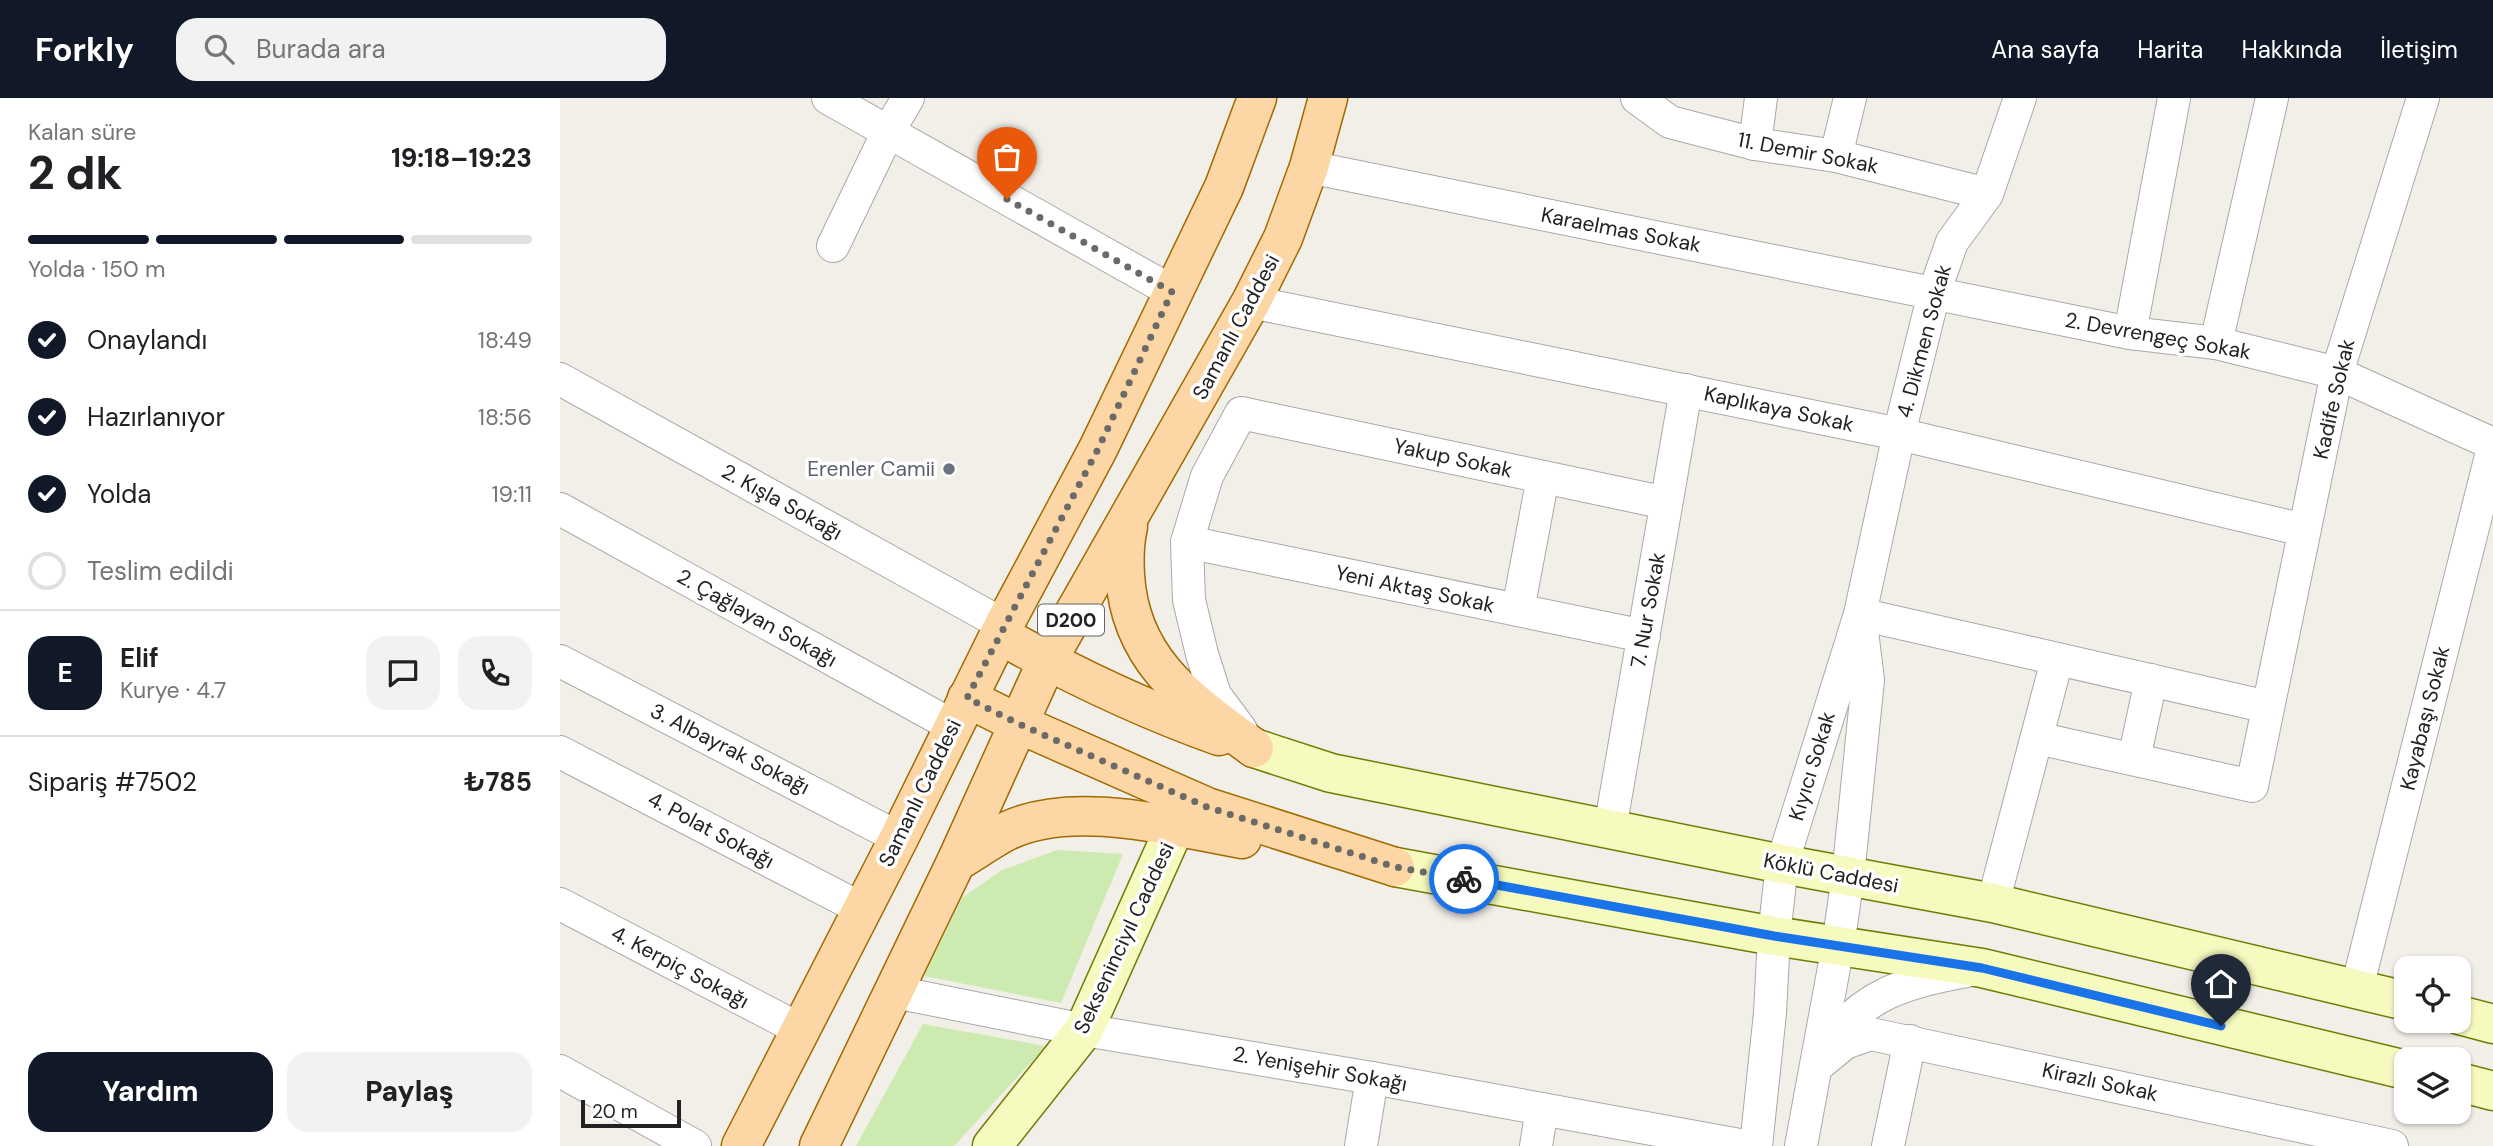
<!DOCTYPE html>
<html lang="tr">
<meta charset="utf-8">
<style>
:root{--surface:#fff;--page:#f2f2f2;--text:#202124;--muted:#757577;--line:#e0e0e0;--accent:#111827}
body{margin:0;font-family:"DM Sans",sans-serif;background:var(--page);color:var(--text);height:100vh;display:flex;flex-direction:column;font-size:26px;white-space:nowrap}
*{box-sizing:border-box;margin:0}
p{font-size:23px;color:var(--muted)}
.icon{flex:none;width:38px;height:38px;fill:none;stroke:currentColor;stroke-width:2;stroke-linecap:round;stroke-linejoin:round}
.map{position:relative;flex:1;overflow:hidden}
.details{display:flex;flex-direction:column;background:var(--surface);width:560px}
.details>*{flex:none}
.tools{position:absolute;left:1834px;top:858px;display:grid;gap:14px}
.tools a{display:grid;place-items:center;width:77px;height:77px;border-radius:14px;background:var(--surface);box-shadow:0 2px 5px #0004;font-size:35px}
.scale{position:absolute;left:21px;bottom:18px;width:100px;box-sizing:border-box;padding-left:7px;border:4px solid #222;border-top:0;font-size:19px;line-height:24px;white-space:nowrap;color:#222;-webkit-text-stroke:5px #fff;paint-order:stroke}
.pin{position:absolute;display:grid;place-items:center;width:60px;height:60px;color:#fff;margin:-72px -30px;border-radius:50% 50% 50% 0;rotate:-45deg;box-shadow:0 0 7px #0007}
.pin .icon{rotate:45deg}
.courier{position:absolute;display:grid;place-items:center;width:70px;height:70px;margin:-35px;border:5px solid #1a73e8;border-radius:50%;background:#fff;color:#222;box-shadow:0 2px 9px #0007}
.overview em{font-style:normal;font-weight:800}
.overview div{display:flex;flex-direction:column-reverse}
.overview{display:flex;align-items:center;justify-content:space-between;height:119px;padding:0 28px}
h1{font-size:46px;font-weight:800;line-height:52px}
.bar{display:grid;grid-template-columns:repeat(4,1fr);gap:10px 7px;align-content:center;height:84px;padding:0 28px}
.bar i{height:9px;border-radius:5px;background:var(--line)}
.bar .on{background:var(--accent)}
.bar p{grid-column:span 4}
.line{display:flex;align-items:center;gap:18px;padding:0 28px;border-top:2px solid var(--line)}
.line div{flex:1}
.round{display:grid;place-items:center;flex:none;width:74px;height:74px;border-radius:21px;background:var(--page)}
ol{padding:0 28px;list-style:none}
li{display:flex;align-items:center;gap:21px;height:77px}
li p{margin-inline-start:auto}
li .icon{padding:7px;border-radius:50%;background:var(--accent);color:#fff;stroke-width:4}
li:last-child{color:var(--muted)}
li i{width:38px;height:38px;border:4px solid var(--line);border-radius:50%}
.action{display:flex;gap:14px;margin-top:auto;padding:14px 28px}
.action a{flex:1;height:80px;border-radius:21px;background:var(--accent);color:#fff;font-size:28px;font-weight:800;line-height:80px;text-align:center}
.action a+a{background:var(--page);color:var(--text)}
header{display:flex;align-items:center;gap:42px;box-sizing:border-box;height:98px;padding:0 35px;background:var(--accent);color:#fff}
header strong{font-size:33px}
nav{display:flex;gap:38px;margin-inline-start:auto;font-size:24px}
.search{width:490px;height:63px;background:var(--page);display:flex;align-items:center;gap:18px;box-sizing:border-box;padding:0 24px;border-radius:21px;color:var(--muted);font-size:26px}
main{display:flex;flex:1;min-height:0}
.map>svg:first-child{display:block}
.grass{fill:#cdebb0}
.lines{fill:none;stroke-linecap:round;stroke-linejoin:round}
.street-casing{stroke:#a9a9a9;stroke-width:34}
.secondary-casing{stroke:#707d05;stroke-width:41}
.primary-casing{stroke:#a06b00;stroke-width:41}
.street{stroke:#fff;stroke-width:32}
.secondary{stroke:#f7fabf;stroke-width:38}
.primary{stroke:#fcd6a4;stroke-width:38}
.done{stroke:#6b6a68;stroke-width:7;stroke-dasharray:0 12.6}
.route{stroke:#1a73e8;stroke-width:9}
.worship-dot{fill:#6b7280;stroke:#fff;stroke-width:2.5}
.labels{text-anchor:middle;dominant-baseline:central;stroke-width:7;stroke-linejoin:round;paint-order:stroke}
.shield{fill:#fff;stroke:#646464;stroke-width:2}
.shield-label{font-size:19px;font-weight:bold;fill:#222}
.street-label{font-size:21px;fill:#222;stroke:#fff}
.worship-label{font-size:21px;fill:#5b616d;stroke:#fff;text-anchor:end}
</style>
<header>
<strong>Forkly</strong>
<div class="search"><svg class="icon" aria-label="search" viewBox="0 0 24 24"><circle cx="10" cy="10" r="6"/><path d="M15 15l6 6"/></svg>Burada ara</div>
<nav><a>Ana sayfa</a><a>Harita</a><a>Hakkında</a><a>İletişim</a></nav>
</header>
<main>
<section class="details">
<div class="overview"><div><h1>2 dk</h1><p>Kalan süre</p></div><em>19:18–19:23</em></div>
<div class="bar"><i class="on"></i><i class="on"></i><i class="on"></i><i></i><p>Yolda · 150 m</p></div>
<ol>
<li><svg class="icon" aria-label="check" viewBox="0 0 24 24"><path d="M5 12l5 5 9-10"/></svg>Onaylandı<p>18:49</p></li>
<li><svg class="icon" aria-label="check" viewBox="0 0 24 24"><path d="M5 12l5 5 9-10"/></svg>Hazırlanıyor<p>18:56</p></li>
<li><svg class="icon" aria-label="check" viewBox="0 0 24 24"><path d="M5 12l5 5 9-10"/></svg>Yolda<p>19:11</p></li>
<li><i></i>Teslim edildi</li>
</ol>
<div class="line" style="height:126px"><b class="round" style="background:var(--accent);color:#fff">E</b><div><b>Elif</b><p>Kurye · 4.7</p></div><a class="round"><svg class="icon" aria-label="chat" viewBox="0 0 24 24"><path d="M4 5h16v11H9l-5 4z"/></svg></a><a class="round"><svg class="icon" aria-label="phone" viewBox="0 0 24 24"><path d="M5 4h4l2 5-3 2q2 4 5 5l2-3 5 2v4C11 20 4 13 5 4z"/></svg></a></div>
<div class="line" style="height:91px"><div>Sipariş #7502</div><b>₺785</b></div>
<div class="action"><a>Yardım</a><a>Paylaş</a></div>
</section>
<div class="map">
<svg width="1933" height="1048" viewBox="0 0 1933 1048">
<rect width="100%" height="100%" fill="#f2efe9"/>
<!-- grass -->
<g class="grass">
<path d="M497,752L563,756L501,905L364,878L402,800L442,772Z"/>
<path d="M363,926L486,948L394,1048H296Z"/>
</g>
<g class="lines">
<defs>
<g id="street">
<path d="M268,0L613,194"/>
<path d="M1077,0L1110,24L1195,46L1276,58L1427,96"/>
<path d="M1195,46L1201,0"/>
<path d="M1276,58L1290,0"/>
<path d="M749,69L1570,235L1656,245L1777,275L1933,346"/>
<path d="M273,148L328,34L348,0"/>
<path d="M691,204L1339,336L1744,432"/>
<path d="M1570,235L1614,0"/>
<path d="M1656,245L1712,0"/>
<path d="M0,281L444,527"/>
<path d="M0,411L393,628"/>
<path d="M627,444L1084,538"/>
<path d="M958,512L983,379"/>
<path d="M1300,516L1708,609"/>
<path d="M0,563L339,740"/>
<path d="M681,632L655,597L642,556L629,502L627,444L647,378L681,315L1106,405"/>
<path d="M1477,640L1692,688L1777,275L1863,0"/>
<path d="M0,654L302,811"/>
<path d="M1574,661L1591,582"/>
<path d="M1050,731L1126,292"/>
<path d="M1433,805L1497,562"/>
<path d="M0,806L241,932"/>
<path d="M1797,890L1933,350"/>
<path d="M335,894L524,932L812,980L1185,1048"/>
<path d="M1266,952C1297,897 1349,883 1407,873"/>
<path d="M1257,968L1285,945L1311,936L1832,1048"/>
<path d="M0,973L135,1048"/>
<path d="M801,1048L812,980"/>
<path d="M976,1048L982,1011"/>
<path d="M1196,1048L1210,915L1214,838L1222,766L1300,516L1339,336L1374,195L1392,144L1427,96L1460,0"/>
<path d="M1241,1048L1278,848L1288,778L1308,582L1301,525"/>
<path d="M1328,1048L1350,943"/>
</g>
<g id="secondary">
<path d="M694,650L771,675L1222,766L1433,805L1846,903"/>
<path d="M835,769L1214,838L1422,870L1846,972"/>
<path d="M1899,917L1933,926"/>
<path d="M1899,984L1933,993"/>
<path d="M432,1048L524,932L615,729"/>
</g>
<g id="primary">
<path d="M568,429C564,446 564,460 565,477C570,564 630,603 694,650"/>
<path d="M440,537C510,576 583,611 659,638"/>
<path d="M407,600L459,626L647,709L835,769"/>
<path d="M396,764C413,754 430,742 447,733C513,701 613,729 682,741"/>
<path d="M181,1048L339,740L444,527L538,351L664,89L697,0"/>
<path d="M259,1048L396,764L487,563L691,204L723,140L749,69L768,0"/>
</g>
</defs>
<!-- street casing -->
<use href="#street" class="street-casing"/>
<!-- secondary casing -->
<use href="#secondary" class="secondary-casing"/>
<!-- primary casing -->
<use href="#primary" class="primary-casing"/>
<!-- street -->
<use href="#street" class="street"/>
<!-- secondary -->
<use href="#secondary" class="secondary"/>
<!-- primary -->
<use href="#primary" class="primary"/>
</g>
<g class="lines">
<!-- done -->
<path class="done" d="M447,101L612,194L538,351L407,600L459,626L647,709L835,769L904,781"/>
<!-- route -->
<path class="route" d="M904,781L1214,838L1422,870L1661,928"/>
</g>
<!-- markers -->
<circle class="worship-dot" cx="389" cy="371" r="7"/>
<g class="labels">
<!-- shield labels -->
<rect class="shield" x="478" y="506.5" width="66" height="31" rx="5"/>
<g class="shield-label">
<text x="511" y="522">D200</text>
</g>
<!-- street labels -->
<g class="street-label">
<text transform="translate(1248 55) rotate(11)">11. Demir Sokak</text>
<text transform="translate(1061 132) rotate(11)">Karaelmas Sokak</text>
<text transform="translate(676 229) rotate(-62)">Samanlı Caddesi</text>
<text transform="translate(1598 238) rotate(10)">2. Devrengeç Sokak</text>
<text transform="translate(1364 243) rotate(-75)">4. Dikmen Sokak</text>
<text transform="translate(1774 301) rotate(-77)">Kadife Sokak</text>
<text transform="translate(1219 311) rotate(12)">Kaplıkaya Sokak</text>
<text transform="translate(893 360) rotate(12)">Yakup Sokak</text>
<text transform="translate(222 404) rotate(29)">2. Kışla Sokağı</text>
<text transform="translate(855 491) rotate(12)">Yeni Aktaş Sokak</text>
<text transform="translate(1088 512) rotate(-80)">7. Nur Sokak</text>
<text transform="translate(197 520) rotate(29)">2. Çağlayan Sokağı</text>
<text transform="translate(1865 620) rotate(-76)">Kayabaşı Sokak</text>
<text transform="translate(170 651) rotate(27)">3. Albayrak Sokağı</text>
<text transform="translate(1252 668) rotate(-73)">Kıyıcı Sokak</text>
<text transform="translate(360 695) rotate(-64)">Samanlı Caddesi</text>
<text transform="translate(151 732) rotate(28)">4. Polat Sokağı</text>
<text transform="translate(1271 775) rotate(11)">Köklü Caddesi</text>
<text transform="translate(564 840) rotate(-65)">Sekseninciyıl Caddesi</text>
<text transform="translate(120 869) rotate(28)">4. Kerpiç Sokağı</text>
<text transform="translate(760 971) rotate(10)">2. Yenişehir Sokağı</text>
<text transform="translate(1540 984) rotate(12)">Kirazlı Sokak</text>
</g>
<!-- worship labels -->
<g class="worship-label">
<text x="375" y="371">Erenler Camii</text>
</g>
</g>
</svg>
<div class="tools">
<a><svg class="icon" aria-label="locate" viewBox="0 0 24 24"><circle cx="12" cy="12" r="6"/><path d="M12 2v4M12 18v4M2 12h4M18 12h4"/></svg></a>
<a><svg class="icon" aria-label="layers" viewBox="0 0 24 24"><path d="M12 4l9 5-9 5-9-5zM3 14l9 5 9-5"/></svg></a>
</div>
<div class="scale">20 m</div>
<div class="pin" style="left:447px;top:101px;background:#ea580c"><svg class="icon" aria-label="bag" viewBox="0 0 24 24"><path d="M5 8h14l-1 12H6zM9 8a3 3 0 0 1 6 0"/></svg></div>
<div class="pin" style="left:1661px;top:928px;background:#1f2937"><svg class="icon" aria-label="home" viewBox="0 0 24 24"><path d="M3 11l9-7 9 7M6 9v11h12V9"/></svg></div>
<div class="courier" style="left:904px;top:781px"><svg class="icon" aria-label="bike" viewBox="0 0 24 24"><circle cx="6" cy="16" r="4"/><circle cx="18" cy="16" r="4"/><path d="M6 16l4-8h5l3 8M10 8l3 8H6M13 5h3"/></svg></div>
</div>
</main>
